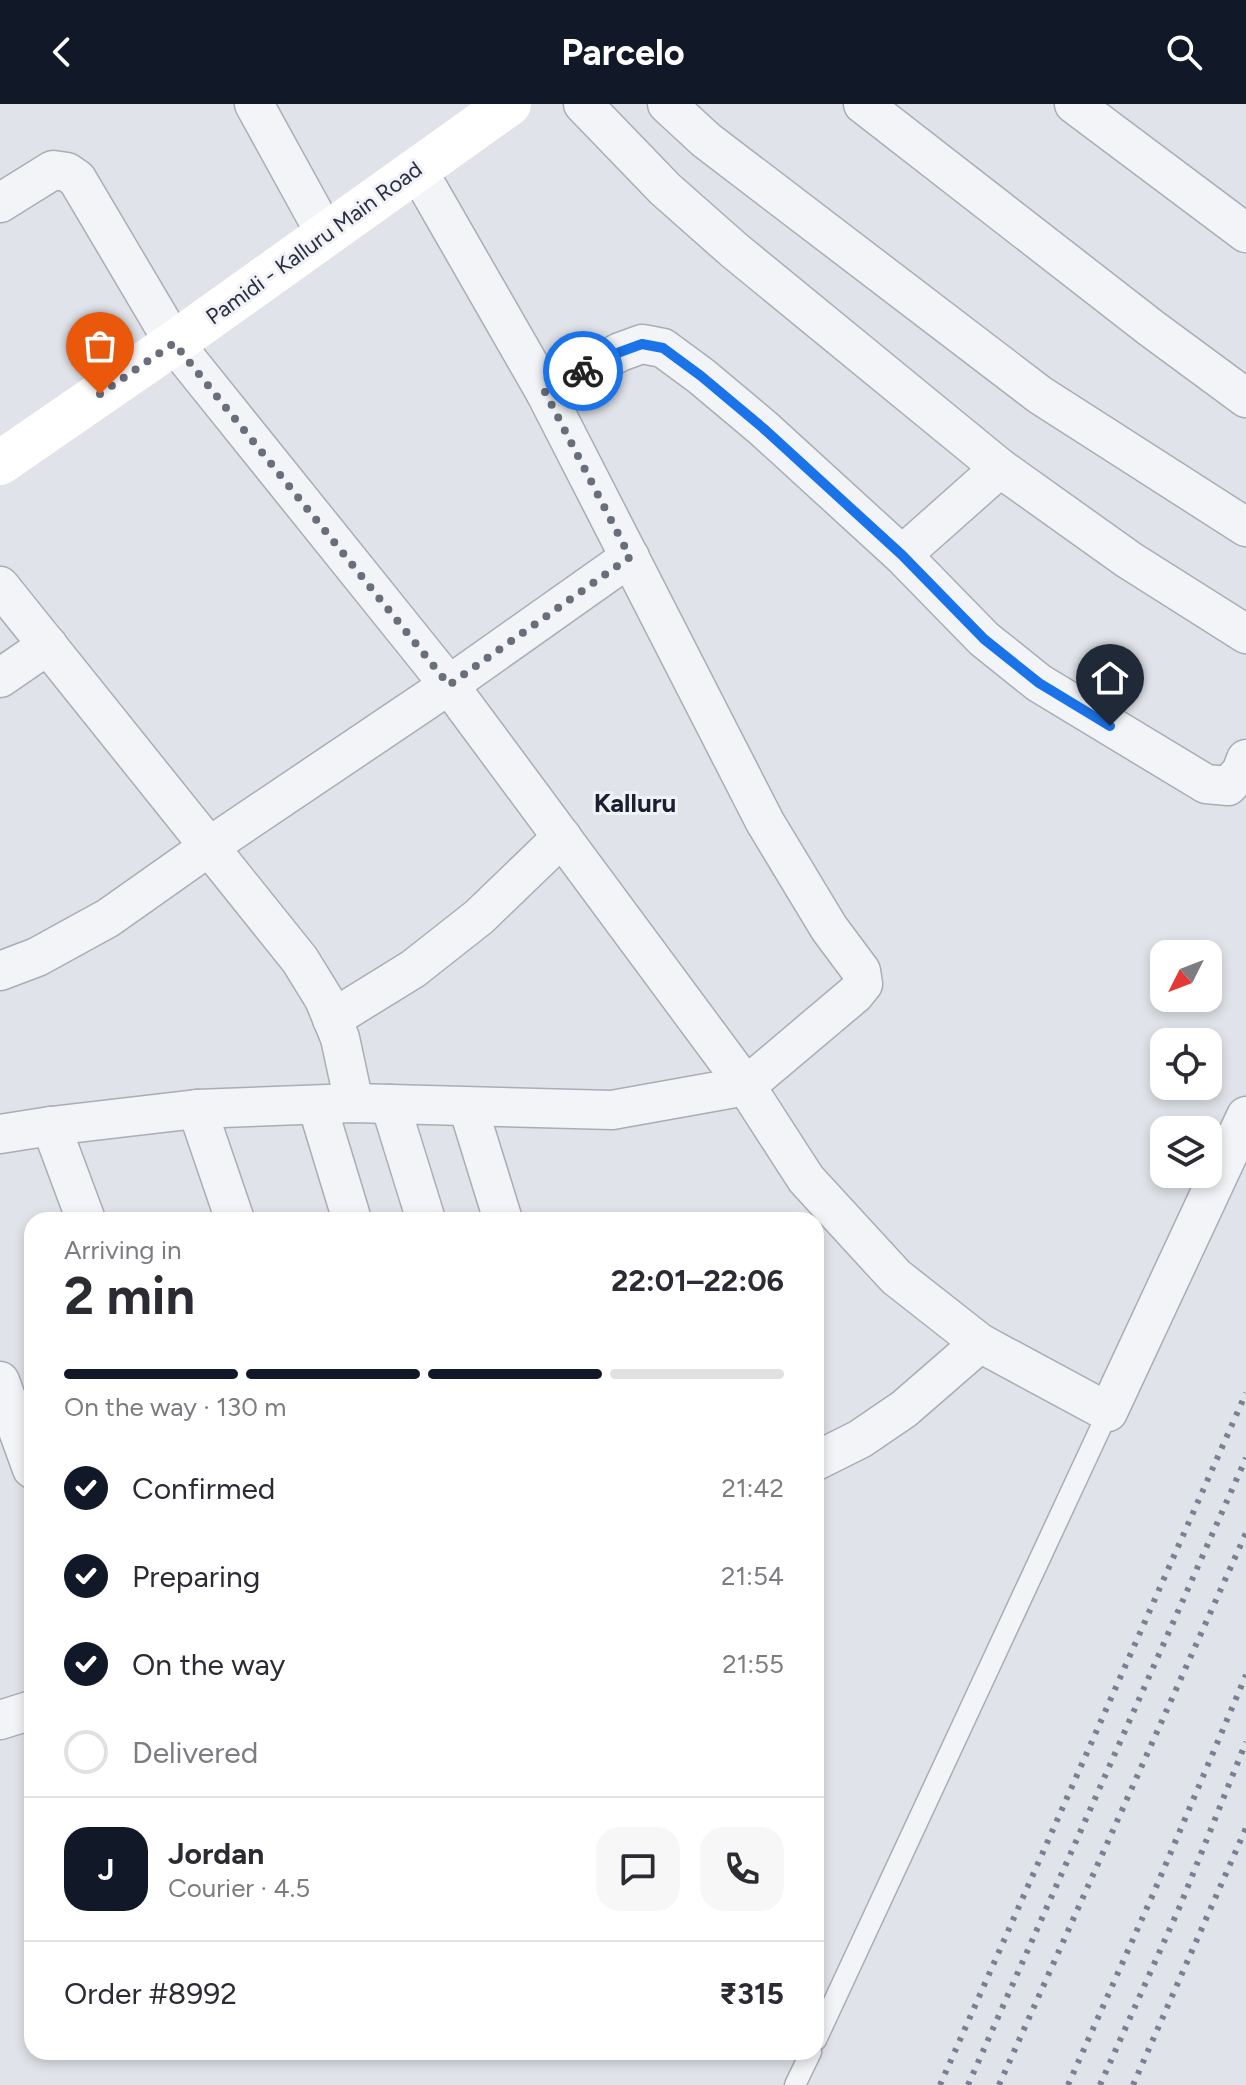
<!DOCTYPE html>
<meta charset="utf-8">
<style>
:root{--surface:#fff;--page:#f7f7f7;--text:#2b2b33;--muted:#7c7c81;--line:#e1e1e2;--accent:#111827}
body{margin:0;font-family:Figtree,sans-serif;background:var(--page);color:var(--text);height:100vh;display:flex;flex-direction:column;font-size:30px;white-space:nowrap}
*{box-sizing:border-box;margin:0}
p{font-size:26px;color:var(--muted)}
.icon{flex:none;width:44px;height:44px;fill:none;stroke:currentColor;stroke-width:2;stroke-linecap:round;stroke-linejoin:round}
.map{position:relative;flex:1;overflow:hidden}
.side{position:absolute;left:24px;top:1108px;width:800px;height:848px;display:flex;flex-direction:column;background:var(--surface);border-radius:24px;box-shadow:0 4px 12px #0003}
.side>*{flex:none}
.needle{width:52px;rotate:228deg}
.buttons{position:absolute;left:1150px;top:836px;display:grid;gap:16px}
.buttons a{display:grid;place-items:center;width:72px;height:72px;border-radius:16px;background:var(--surface);box-shadow:0 4px 12px #0003;font-size:40px}
.pin{position:absolute;display:grid;place-items:center;width:68px;height:68px;color:#fff;margin:-82px -34px;border-radius:50% 50% 50% 0;rotate:-45deg;box-shadow:0 0 8px #0007}
.pin .icon{rotate:45deg}
.courier{position:absolute;display:grid;place-items:center;width:80px;height:80px;margin:-40px;border:6px solid #1a73e8;border-radius:50%;background:#fff;color:#222;box-shadow:0 2px 10px #0007}
.head em{font-style:normal;font-weight:700}
.head div{display:flex;flex-direction:column-reverse}
.head{display:flex;align-items:center;justify-content:space-between;height:136px;padding:0 40px}
h1{font-size:52px;font-weight:700;line-height:60px}
.bar{display:grid;grid-template-columns:repeat(4,1fr);gap:12px 8px;align-content:center;height:96px;padding:0 40px}
.bar i{height:10px;border-radius:6px;background:var(--line)}
.bar .current{background:var(--accent)}
.bar p{grid-column:span 4}
.line{display:flex;align-items:center;gap:20px;padding:0 40px;border-top:2px solid var(--line)}
.line div{flex:1}
.round{display:grid;place-items:center;flex:none;width:84px;height:84px;border-radius:24px;background:var(--page)}
ol{padding:0 40px;list-style:none}
li{display:flex;align-items:center;gap:24px;height:88px}
li p{margin-inline-start:auto}
li .icon{padding:8px;border-radius:50%;background:var(--accent);color:#fff;stroke-width:4}
li:last-child{color:var(--muted)}
li i{width:44px;height:44px;border:4px solid var(--line);border-radius:50%}
header{display:flex;justify-content:space-between;align-items:center;height:104px;padding:0 40px;background:var(--accent);color:#fff;font-size:36px;font-weight:700}
.map>svg:first-child{display:block}
.lines{fill:none;stroke-linecap:round;stroke-linejoin:round}
.lane-casing{stroke:#a9adb6;stroke-width:23}
.street-casing{stroke:#a9adb6;stroke-width:41}
.lane{stroke:#f3f4f7;stroke-width:20}
.street{stroke:#f3f4f7;stroke-width:38}
.secondary{stroke:#fff;stroke-width:44}
.rail{stroke:#7a8093;stroke-width:6;stroke-dasharray:4 8;stroke-linecap:butt}
.done{stroke:#696e7b;stroke-width:8;stroke-dasharray:0 14.4}
.route{stroke:#1a73e8;stroke-width:10}
.labels{text-anchor:middle;dominant-baseline:central;stroke-width:6;stroke-linejoin:round;paint-order:stroke}
.street-label{font-size:22px;fill:#292f40;stroke:#f0f2f7}
.quarter-label{font-size:26px;font-weight:bold;fill:#1b2031;stroke:#f0f2f7}
</style>
<header><svg class="icon" aria-label="back" viewBox="0 0 24 24"><path d="M15 5l-7 7 7 7"/></svg>Parcelo<svg class="icon" aria-label="search" viewBox="0 0 24 24"><circle cx="10" cy="10" r="6"/><path d="M15 15l6 6"/></svg></header>
<div class="map">
<svg width="1246" height="1981" viewBox="0 0 1246 1981">
<rect width="100%" height="100%" fill="#e0e3e9"/>
<g class="lines">
<defs>
<g id="lane">
<path d="M816,1936L1108,1308"/>
<path d="M795,1981L811,1948"/>
</g>
<g id="street">
<path d="M254,0L326,131"/>
<path d="M583,0L665,85L734,146L1000,364L1129,456L1246,530"/>
<path d="M667,0L706,36L1040,291L1246,423"/>
<path d="M863,0L1151,224L1246,294"/>
<path d="M1074,0L1246,129"/>
<path d="M0,99L53,66L67,68L77,75L174,239L449,581L746,982L806,1075L896,1173L980,1239L1108,1308L1246,1012"/>
<path d="M545,288L620,248L642,240L663,244L701,272L763,324L902,451L984,535L1039,579L1206,680L1228,682L1241,668L1246,655"/>
<path d="M902,451L1000,364"/>
<path d="M0,482L300,856L324,895L340,934L354,999"/>
<path d="M0,574L48,541"/>
<path d="M0,867L37,853L108,814L210,742L449,581L630,453"/>
<path d="M332,915L413,865L479,813L562,733"/>
<path d="M390,1000L426,1116"/>
<path d="M317,1001L352,1116"/>
<path d="M468,1003L503,1116"/>
<path d="M197,1005L235,1116"/>
<path d="M51,1022L86,1116"/>
<path d="M0,1030L51,1022L197,1005L354,999L612,1006L746,982L855,890L863,880L861,867L829,824L765,718L545,288L417,65"/>
<path d="M0,1277L32,1365"/>
<path d="M816,1357L860,1335L904,1305L980,1239"/>
<path d="M0,1616L32,1606"/>
</g>
</defs>
<!-- lane casing -->
<use href="#lane" class="lane-casing"/>
<!-- street casing -->
<use href="#street" class="street-casing"/>
<!-- lane -->
<use href="#lane" class="lane"/>
<!-- street -->
<use href="#street" class="street"/>
<!-- secondary -->
<path class="secondary" d="M0,359L174,239L509,0"/>
<!-- rail -->
<g class="rail">
<path d="M940,1981L1246,1289"/>
<path d="M968,1981L1246,1354"/>
<path d="M999,1981L1246,1429"/>
<path d="M1068,1981L1154,1788L1246,1571"/>
<path d="M1100,1981L1180,1802L1246,1638"/>
<path d="M1133,1981L1246,1724"/>
</g>
</g>
<g class="lines">
<!-- done -->
<path class="done" d="M100,290L174,239L449,581L630,453L545,288L583,267"/>
<!-- route -->
<path class="route" d="M583,267L620,248L642,240L663,244L701,272L763,324L902,451L984,535L1039,579L1110,622"/>
</g>
<g class="labels">
<!-- street labels -->
<g class="street-label">
<text transform="translate(314 139) rotate(-36)">Pamidi - Kalluru Main Road</text>
</g>
<!-- quarter labels -->
<g class="quarter-label">
<text x="635" y="699">Kalluru</text>
</g>
</g>
</svg>
<div class="buttons">
<a><svg class="needle" viewBox="-14 -14 28 28"><path d="M0-13l5 13h-10z" fill="#e53935"/><path d="M0 13l5-13h-10z" fill="#7c7c81"/></svg></a>
<a><svg class="icon" aria-label="locate" viewBox="0 0 24 24"><circle cx="12" cy="12" r="6"/><path d="M12 2v4M12 18v4M2 12h4M18 12h4"/></svg></a>
<a><svg class="icon" aria-label="layers" viewBox="0 0 24 24"><path d="M12 4l9 5-9 5-9-5zM3 14l9 5 9-5"/></svg></a>
</div>
<div class="pin" style="left:100px;top:290px;background:#ea580c"><svg class="icon" aria-label="bag" viewBox="0 0 24 24"><path d="M5 8h14l-1 12H6zM9 8a3 3 0 0 1 6 0"/></svg></div>
<div class="pin" style="left:1110px;top:622px;background:#1f2937"><svg class="icon" aria-label="home" viewBox="0 0 24 24"><path d="M3 11l9-7 9 7M6 9v11h12V9"/></svg></div>
<div class="courier" style="left:583px;top:267px"><svg class="icon" aria-label="bike" viewBox="0 0 24 24"><circle cx="6" cy="16" r="4"/><circle cx="18" cy="16" r="4"/><path d="M6 16l4-8h5l3 8M10 8l3 8H6M13 5h3"/></svg></div>
<section class="side">
<div class="head"><div><h1>2 min</h1><p>Arriving in</p></div><em>22:01–22:06</em></div>
<div class="bar"><i class="current"></i><i class="current"></i><i class="current"></i><i></i><p>On the way · 130 m</p></div>
<ol>
<li><svg class="icon" aria-label="check" viewBox="0 0 24 24"><path d="M5 12l5 5 9-10"/></svg>Confirmed<p>21:42</p></li>
<li><svg class="icon" aria-label="check" viewBox="0 0 24 24"><path d="M5 12l5 5 9-10"/></svg>Preparing<p>21:54</p></li>
<li><svg class="icon" aria-label="check" viewBox="0 0 24 24"><path d="M5 12l5 5 9-10"/></svg>On the way<p>21:55</p></li>
<li><i></i>Delivered</li>
</ol>
<div class="line" style="height:144px"><b class="round" style="background:var(--accent);color:#fff">J</b><div><b>Jordan</b><p>Courier · 4.5</p></div><a class="round"><svg class="icon" aria-label="chat" viewBox="0 0 24 24"><path d="M4 5h16v11H9l-5 4z"/></svg></a><a class="round"><svg class="icon" aria-label="phone" viewBox="0 0 24 24"><path d="M5 4h4l2 5-3 2q2 4 5 5l2-3 5 2v4C11 20 4 13 5 4z"/></svg></a></div>
<div class="line" style="height:104px"><div>Order #8992</div><b>₹315</b></div>
</section>
</div>
